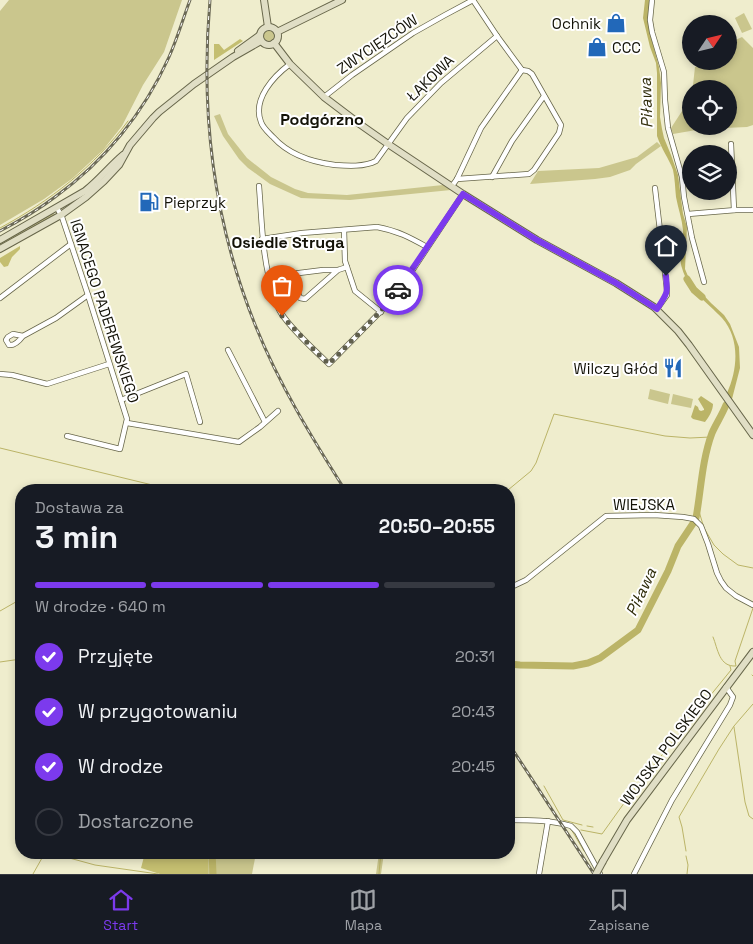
<!DOCTYPE html>
<html lang="pl">
<meta charset="utf-8">
<style>
:root{--surface:#171b24;--page:#242831;--text:#f1f3f6;--muted:#9ea1a6;--line:#363941;--accent:#7c3aed}
body{margin:0;font-family:"Space Grotesk",sans-serif;background:var(--page);color:var(--text);height:100vh;display:flex;flex-direction:column;font-size:19px;white-space:nowrap}
*{box-sizing:border-box;margin:0}
p{font-size:16px;color:var(--muted)}
.icon{flex:none;width:28px;height:28px;fill:none;stroke:currentColor;stroke-width:2;stroke-linecap:round;stroke-linejoin:round}
.map{position:relative;flex:1;overflow:hidden}
.side{position:absolute;left:15px;top:484px;width:500px;height:375px;display:flex;flex-direction:column;background:var(--surface);border-radius:20px;box-shadow:0 2px 8px #0003}
.side>*{flex:none}
.needle{width:32px;rotate:55deg}
.fabs{position:absolute;left:682px;top:15px;display:grid;gap:10px}
.fabs a{display:grid;place-items:center;width:55px;height:55px;border-radius:50%;background:var(--surface);box-shadow:0 2px 8px #0003;font-size:25px}
.pin{position:absolute;display:grid;place-items:center;width:42px;height:42px;color:#fff;margin:-51px -21px;border-radius:50% 50% 50% 0;rotate:-45deg;box-shadow:0 0 5px #0007}
.pin .icon{rotate:45deg}
.courier{position:absolute;display:grid;place-items:center;width:50px;height:50px;margin:-25px;border:4px solid #7c3aed;border-radius:50%;background:#fff;color:#222;box-shadow:0 1px 6px #0007}
.head em{font-style:normal;font-weight:800}
.head div{display:flex;flex-direction:column-reverse}
.head{display:flex;align-items:center;justify-content:space-between;height:85px;padding:0 20px}
h1{font-size:32px;font-weight:800;line-height:38px}
.bar{display:grid;grid-template-columns:repeat(4,1fr);gap:8px 5px;align-content:center;height:60px;padding:0 20px}
.bar i{height:6px;border-radius:4px;background:var(--line)}
.bar .selected{background:var(--accent)}
.bar p{grid-column:span 4}
ol{padding:0 20px;list-style:none}
li{display:flex;align-items:center;gap:15px;height:55px}
li p{margin-inline-start:auto}
li .icon{padding:5px;border-radius:50%;background:var(--accent);color:#fff;stroke-width:4}
li:last-child{color:var(--muted)}
li i{width:28px;height:28px;border:2px solid var(--line);border-radius:50%}
.tab-bar{display:flex;justify-content:space-around;align-items:center;height:70px;border-top:1px solid var(--line);background:var(--surface);font-size:14px;color:var(--muted)}
.tab-bar a{display:grid;justify-items:center;gap:2px}
.tab-bar .selected{color:var(--accent)}
.map>svg:first-child{display:block}
.green{fill:#cac68d}
.forest{fill:#c4be70}
.water{fill:#bbb467}
.lines{fill:none;stroke-linecap:round;stroke-linejoin:round}
.stream{stroke:#bbb467;stroke-width:1}
.river{stroke:#bbb467;stroke-width:7}
.street-casing{stroke:#67664a;stroke-width:6}
.secondary-casing{stroke:#67664a;stroke-width:8}
.street{stroke:#fff;stroke-width:4.5}
.secondary{stroke:#e0dec5;stroke-width:6}
.rail-casing{stroke:#6b6956;stroke-width:3}
.rail{stroke:#fff;stroke-width:1;stroke-dasharray:4;stroke-linecap:butt}
.secondary-bridge-casing{stroke:#67664a;stroke-width:8;stroke-linecap:butt}
.secondary-bridge{stroke:#e0dec5;stroke-width:6}
.done{stroke:#605f4c;stroke-width:5;stroke-dasharray:0 9}
.route{stroke:#7c3aed;stroke-width:6}
.labels{text-anchor:middle;dominant-baseline:central;stroke-width:4;stroke-linejoin:round;paint-order:stroke}
.poi-label{font-size:15px;fill:#131207;stroke:#fff;text-anchor:end}
.street-label{font-size:15px;fill:#131207;stroke:#fff}
.water-label{font-size:16px;font-style:italic;fill:#302d0a;stroke:#fff}
.neighbourhood-label{font-size:16px;font-weight:bold;fill:#131207;stroke:#fff}
</style>
<div class="map">
<svg width="753" height="874" viewBox="0 0 753 874">
<rect width="100%" height="100%" fill="#efedcd"/>
<!-- green -->
<g class="green">
<path d="M9,0H182L164,52L143,85L122,126L103,150L73,178L44,199L0,225V11Z"/>
<path d="M744,13L752,29L742,33L735,18Z"/>
<circle cx="269" cy="35" r="6"/>
<path d="M742,37L753,48V125L747,127L702,129L673,134L671,128L684,108L691,106L690,94L691,90V126H729V89H692L693,85L695,67L716,61H729V52L732,51L731,42Z"/>
<path d="M220,114L228,134L247,158L271,177L295,189L308,193L347,195L443,185L451,190L350,200L301,198L270,184L248,168L239,159L223,136L214,116Z"/>
<path d="M657,142L661,146L636,164L630,170L610,177L595,179L530,184L538,171L599,168L637,157Z"/>
<path d="M51,214H55L56,215L0,247V242Z"/>
<path d="M650,389L670,394L668,404L648,399Z"/>
<path d="M673,394L693,399L691,408L671,404Z"/>
<path d="M208,853H256L252,874H208Z"/>
<path d="M379,853H384L381,874H376Z"/>
</g>
<!-- forest -->
<g class="forest">
<path d="M240,39L243,41L214,60V44H219L224,50Z"/>
<path d="M20,246V249L12,257L8,266L4,267L0,262V258Z"/>
<path d="M145,853H208V874H160L141,868Z"/>
</g>
<!-- water -->
<g class="water">
<path d="M645,0H650L648,17L651,37L659,67L661,83L660,117L662,129L664,138L671,155L678,175L683,214L687,227L685,269L690,281L711,303L724,315L730,324L739,347L740,368L732,399L727,393C738,369 740,338 722,318C707,302 688,290 682,268C678,257 684,242 683,230C682,219 678,208 676,197C675,188 675,179 673,170C669,159 661,148 657,136V73L656,63L650,47L643,18Z"/>
<path d="M701,396L713,404C713,410 709,417 705,422L693,419L691,417L695,405L698,407L699,410L701,411L704,410V409L698,399Z"/>
</g>
<g class="lines">
<!-- stream -->
<g class="stream">
<path d="M0,228C50,201 94,167 128,121"/>
<path d="M0,448L173,490"/>
<path d="M508,490L531,471L536,463L554,414L665,436L690,438L711,437"/>
<path d="M698,508L704,528L714,545L723,554L738,565L753,568"/>
<path d="M0,611L21,599"/>
<path d="M713,637C718,649 719,667 736,666L735,661L753,608"/>
<path d="M0,662L21,659"/>
<path d="M752,675L753,676"/>
<path d="M734,727L745,802L749,816L753,819"/>
<path d="M544,786L563,820L582,825"/>
<path d="M587,826L593,827"/>
<path d="M571,829L584,851"/>
<path d="M581,830L602,834L632,792L731,670L730,666"/>
<path d="M686,851L682,827L679,817L719,749L734,726L753,704"/>
<path d="M686,856L688,865L687,874"/>
<path d="M33,874L42,858L51,853L95,865L158,874"/>
<path d="M379,874L381,852"/>
</g>
<!-- river -->
<g class="river">
<path d="M687,279L694,290L702,297"/>
<path d="M696,518C701,490 702,460 712,433C716,424 722,415 726,405"/>
<path d="M509,664L520,665L573,666L588,663L600,658L638,630L668,571L678,546L694,522"/>
<path d="M212,852L213,874"/>
</g>
<defs>
<g id="street">
<path d="M473,0L497,36L522,70"/>
<path d="M652,0L650,20L652,32L664,72L665,100L668,128L682,177L684,197L692,238L704,282"/>
<path d="M290,64C274,76 252,99 261,122C263,128 268,132 273,137C289,155 311,162 335,165C348,166 364,167 376,161L407,118L441,83L497,36"/>
<path d="M324,97L352,75L413,33L445,15L473,0"/>
<path d="M731,144L734,210"/>
<path d="M492,177L512,141L544,96"/>
<path d="M457,179L529,174L534,170L559,133L561,125L532,74L528,71L522,70"/>
<path d="M259,186C262,222 262,258 273,292C275,299 277,307 281,313C292,330 314,350 329,364L387,305L406,280L463,194"/>
<path d="M452,186L457,179L481,128L522,70"/>
<path d="M655,188L667,290V295L657,309"/>
<path d="M57,208L62,217L88,295L127,419L120,449L67,436"/>
<path d="M688,214L736,210H753"/>
<path d="M344,230L345,261L355,291L381,312"/>
<path d="M262,239L302,233L377,227C398,231 409,237 427,247"/>
<path d="M338,270L305,299L300,298L291,274L323,270H338L347,267"/>
<path d="M0,298L71,244"/>
<path d="M23,336C20,340 15,346 9,345L6,340L8,337L13,334L23,336L56,318L88,295"/>
<path d="M228,350L265,422"/>
<path d="M0,374L12,375L47,384L109,364"/>
<path d="M121,400L186,374L200,422"/>
<path d="M127,423L239,442L260,427L278,411"/>
<path d="M509,588L526,580L606,516L654,515L683,517L694,519L701,526L708,544L717,573L721,581L726,588L736,596L753,605"/>
<path d="M509,820C530,820 551,820 571,826L577,832L600,874"/>
<path d="M539,874L548,821"/>
<path d="M634,874L672,800L730,705L733,697L726,687"/>
</g>
<g id="secondary">
<path d="M264,0L268,27"/>
<circle cx="269" cy="36" r="9"/>
<path d="M277,32L342,0"/>
<path d="M274,43L290,64L324,97L361,125L388,144L463,194L537,240L616,283L654,307L678,331L689,345L753,435"/>
<path d="M238,51L260,35"/>
<path d="M0,240L85,191C99,180 110,166 123,155"/>
<path d="M0,249L61,215L86,197L104,181L119,165L130,145L153,118L159,112L194,84L233,57L261,41"/>
<path d="M603,861L627,820L753,652"/>
</g>
</defs>
<!-- street casing -->
<use href="#street" class="street-casing"/>
<!-- secondary casing -->
<use href="#secondary" class="secondary-casing"/>
<!-- street -->
<use href="#street" class="street"/>
<!-- secondary -->
<use href="#secondary" class="secondary"/>
<defs>
<g id="rail">
<path d="M210,0C200,113 213,221 256,327C279,384 312,438 345,490"/>
<path d="M0,231C19,221 38,210 55,197C104,162 144,113 169,57C177,39 183,19 190,0"/>
<path d="M509,744L594,874"/>
</g>
</defs>
<!-- rail casing -->
<use href="#rail" class="rail-casing"/>
<!-- rail -->
<use href="#rail" class="rail"/>
<defs>
<path id="secondary-bridge" d="M596,874L603,861"/>
</defs>
<!-- secondary-bridge casing -->
<use href="#secondary-bridge" class="secondary-bridge-casing"/>
<!-- secondary-bridge -->
<use href="#secondary-bridge" class="secondary-bridge"/>
</g>
<g class="lines">
<!-- done -->
<path class="done" d="M282,316L318,354L329,364L380,312L398,290"/>
<!-- route -->
<path class="route" d="M398,290L463,194L537,240L616,283L657,309C667,293 668,295 666,276"/>
</g>
<!-- icons -->
<defs>
<symbol id="shop-bare" viewBox="-9 -9 18 18"><path d="M-5-2.5h2.3a2.7 3.5 0 0 1 5.4 0H5L5.5 6h-11ZM-1.5-2.5h3a1.5 2.3 0 0 0-3 0Z" fill="#2268b9" stroke="#fff" stroke-width="2.5" paint-order="stroke"/></symbol>
<symbol id="fuel-bare" viewBox="-9 -9 18 18"><path d="M-5.5-6h7V0h2V4h1.3V-2.5L3-4.5l.8-.8L6-3V5H2.5V1h-1V6h-7ZM-4.2-4.7v3.2H.2V-4.7Z" fill="#2268b9" stroke="#fff" stroke-width="2.5" paint-order="stroke"/></symbol>
<symbol id="restaurant-bare" viewBox="-9 -9 18 18"><path d="M-5-6h1v4h1v-4h1v4h1v-4h1v5L-1.5 .5V6h-2V.5L-5-1ZM5-6V6H3V1.5H1.5Q1.5-4 5-6Z" fill="#2268b9" stroke="#fff" stroke-width="2.5" paint-order="stroke"/></symbol>
</defs>
<g fill-rule="evenodd">
<use href="#shop-bare" x="602" y="9" width="28" height="28"/>
<use href="#shop-bare" x="583" y="33" width="28" height="28"/>
<use href="#fuel-bare" x="135" y="188" width="28" height="28"/>
<use href="#restaurant-bare" x="659" y="354" width="28" height="28"/>
</g>
<g class="labels">
<!-- poi labels -->
<g class="poi-label">
<text x="601" y="23">Ochnik</text>
<text x="612" y="47" text-anchor="start">CCC</text>
<text x="164" y="202" text-anchor="start">Pieprzyk</text>
<text x="658" y="368">Wilczy Głód</text>
</g>
<!-- street labels -->
<g class="street-label">
<text transform="translate(377 44) rotate(-34)">ZWYCIĘZCÓW</text>
<text transform="translate(430 78) rotate(-44)">ŁĄKOWA</text>
<text transform="translate(105 311) rotate(72)">IGNACEGO PADEREWSKIEGO</text>
<text x="644" y="504">WIEJSKA</text>
<text transform="translate(666 747) rotate(-53)">WOJSKA POLSKIEGO</text>
</g>
<!-- water labels -->
<g class="water-label">
<text transform="translate(646 103) rotate(-92)">Piława</text>
<text transform="translate(641 592) rotate(-65)">Piława</text>
</g>
<!-- neighbourhood labels -->
<g class="neighbourhood-label">
<text x="322" y="119">Podgórzno</text>
<text x="288" y="242">Osiedle Struga</text>
</g>
</g>
</svg>
<div class="fabs">
<a><svg class="needle" viewBox="-14 -14 28 28"><path d="M0-13l5 13h-10z" fill="#e53935"/><path d="M0 13l5-13h-10z" fill="#9ea1a6"/></svg></a>
<a><svg class="icon" aria-label="locate" viewBox="0 0 24 24"><circle cx="12" cy="12" r="6"/><path d="M12 2v4M12 18v4M2 12h4M18 12h4"/></svg></a>
<a><svg class="icon" aria-label="layers" viewBox="0 0 24 24"><path d="M12 4l9 5-9 5-9-5zM3 14l9 5 9-5"/></svg></a>
</div>
<div class="pin" style="left:282px;top:316px;background:#ea580c"><svg class="icon" aria-label="bag" viewBox="0 0 24 24"><path d="M5 8h14l-1 12H6zM9 8a3 3 0 0 1 6 0"/></svg></div>
<div class="pin" style="left:666px;top:276px;background:#1f2937"><svg class="icon" aria-label="home" viewBox="0 0 24 24"><path d="M3 11l9-7 9 7M6 9v11h12V9"/></svg></div>
<div class="courier" style="left:398px;top:290px"><svg class="icon" aria-label="car" viewBox="0 0 24 24"><path d="M5 17H2v-5l4-1 3-4h7l3 4 3 1v5h-3M9 17h6M6 11h13"/><circle cx="7" cy="17" r="2"/><circle cx="17" cy="17" r="2"/></svg></div>
<section class="side">
<div class="head"><div><h1>3 min</h1><p>Dostawa za</p></div><em>20:50–20:55</em></div>
<div class="bar"><i class="selected"></i><i class="selected"></i><i class="selected"></i><i></i><p>W drodze · 640 m</p></div>
<ol>
<li><svg class="icon" aria-label="check" viewBox="0 0 24 24"><path d="M5 12l5 5 9-10"/></svg>Przyjęte<p>20:31</p></li>
<li><svg class="icon" aria-label="check" viewBox="0 0 24 24"><path d="M5 12l5 5 9-10"/></svg>W przygotowaniu<p>20:43</p></li>
<li><svg class="icon" aria-label="check" viewBox="0 0 24 24"><path d="M5 12l5 5 9-10"/></svg>W drodze<p>20:45</p></li>
<li><i></i>Dostarczone</li>
</ol>
</section>
</div>
<nav class="tab-bar">
<a class="selected"><svg class="icon" aria-label="home" viewBox="0 0 24 24"><path d="M3 11l9-7 9 7M6 9v11h12V9"/></svg>Start</a>
<a><svg class="icon" aria-label="map" viewBox="0 0 24 24"><path d="M3 6l6-2 6 2 6-2v14l-6 2-6-2-6 2zM9 4v14M15 6v14"/></svg>Mapa</a>
<a><svg class="icon" aria-label="saved" viewBox="0 0 24 24"><path d="M7 4h10v16l-5-4-5 4z"/></svg>Zapisane</a>
</nav>
